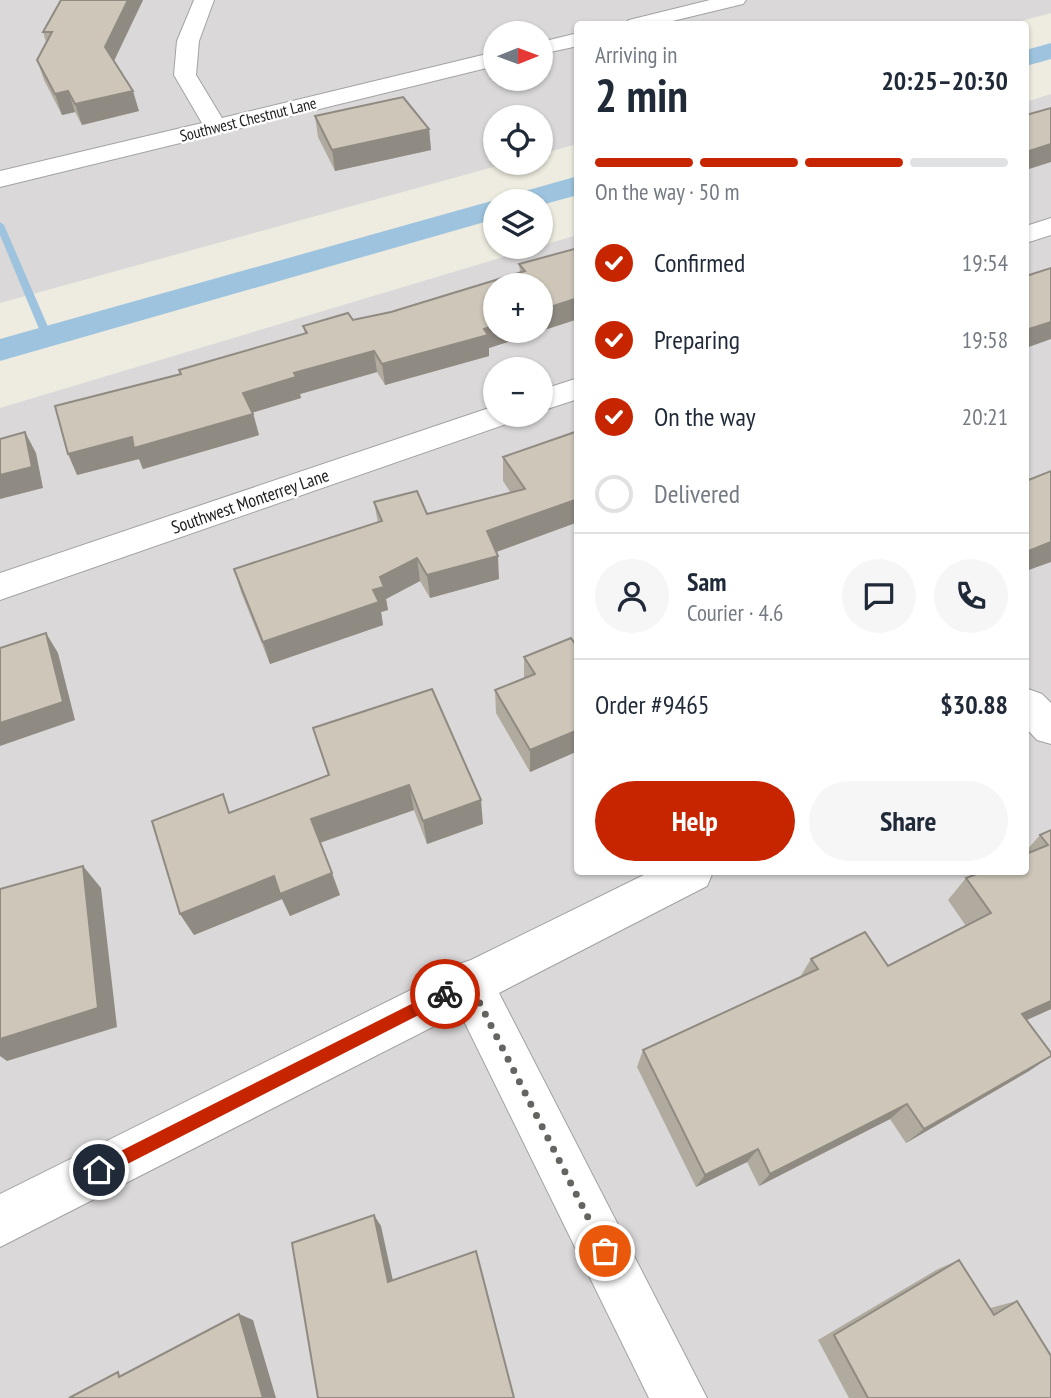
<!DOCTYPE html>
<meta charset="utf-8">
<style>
:root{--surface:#fff;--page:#f6f6f7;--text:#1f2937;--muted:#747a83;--line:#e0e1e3;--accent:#c72500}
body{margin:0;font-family:"PT Sans Narrow",sans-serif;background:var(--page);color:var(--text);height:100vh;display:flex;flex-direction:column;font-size:26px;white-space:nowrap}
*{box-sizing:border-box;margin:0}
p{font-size:23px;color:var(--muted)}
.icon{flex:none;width:38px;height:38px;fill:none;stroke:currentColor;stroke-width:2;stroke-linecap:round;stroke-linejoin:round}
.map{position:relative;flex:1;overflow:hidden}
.side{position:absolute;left:574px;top:21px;width:455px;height:854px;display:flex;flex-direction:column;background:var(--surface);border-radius:7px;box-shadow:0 2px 5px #0004}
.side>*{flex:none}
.needle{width:46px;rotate:89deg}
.fabs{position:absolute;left:483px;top:21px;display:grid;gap:14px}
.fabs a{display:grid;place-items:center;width:70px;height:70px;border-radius:50%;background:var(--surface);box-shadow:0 2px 5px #0004;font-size:35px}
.pin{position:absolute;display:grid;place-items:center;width:60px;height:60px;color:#fff;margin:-30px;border:4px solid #fff;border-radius:50%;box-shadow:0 2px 7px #0007}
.courier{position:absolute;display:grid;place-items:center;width:70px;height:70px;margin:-35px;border:5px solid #c72500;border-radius:50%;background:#fff;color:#222;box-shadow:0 2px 9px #0007}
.head em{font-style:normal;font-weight:700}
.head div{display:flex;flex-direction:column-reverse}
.head{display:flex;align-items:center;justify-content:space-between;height:119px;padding:0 21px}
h1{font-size:46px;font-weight:700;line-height:52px}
.bar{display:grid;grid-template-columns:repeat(4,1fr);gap:10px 7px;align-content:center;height:84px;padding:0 21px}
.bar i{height:9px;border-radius:5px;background:var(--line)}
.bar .current{background:var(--accent)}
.bar p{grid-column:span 4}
.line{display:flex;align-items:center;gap:18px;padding:0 21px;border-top:2px solid var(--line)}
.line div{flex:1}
.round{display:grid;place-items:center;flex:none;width:74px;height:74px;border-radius:37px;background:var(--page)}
ol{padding:0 21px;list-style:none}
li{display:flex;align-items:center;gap:21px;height:77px}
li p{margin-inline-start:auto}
li .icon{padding:7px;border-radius:50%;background:var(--accent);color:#fff;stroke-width:4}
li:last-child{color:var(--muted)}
li i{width:38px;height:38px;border:4px solid var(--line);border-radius:50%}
.primary-button{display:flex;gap:14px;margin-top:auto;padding:14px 21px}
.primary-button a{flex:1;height:80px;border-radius:42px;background:var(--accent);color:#fff;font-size:28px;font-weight:700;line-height:80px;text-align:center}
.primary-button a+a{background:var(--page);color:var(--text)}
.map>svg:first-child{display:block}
.residential{fill:#dad8d8;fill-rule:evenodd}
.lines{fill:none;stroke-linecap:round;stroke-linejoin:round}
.stream{fill:#9dc3de;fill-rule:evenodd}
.canal{fill:#9dc3de;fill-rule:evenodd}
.minor-casing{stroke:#a2a2a2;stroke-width:2}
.minor{fill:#fff;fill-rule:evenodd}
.wall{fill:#b0aa9f}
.shaded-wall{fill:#908b82}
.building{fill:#cdc6b9;stroke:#908b82;stroke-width:2}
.route{fill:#c72500}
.done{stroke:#656460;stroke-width:7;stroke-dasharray:0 12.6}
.labels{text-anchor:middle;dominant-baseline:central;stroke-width:5;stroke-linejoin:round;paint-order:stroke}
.far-street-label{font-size:16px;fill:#1b1b1b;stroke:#fff}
.street-label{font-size:18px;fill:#1b1b1b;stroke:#fff}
</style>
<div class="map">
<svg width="1051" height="1398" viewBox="0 0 1051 1398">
<rect width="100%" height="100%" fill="#eeece0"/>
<!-- residential -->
<g class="residential">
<path d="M0,0H1051V13L1010,24H578L577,144L541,154V117H495V163H508L0,303ZM495,33H541V79H495Z"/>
<path d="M1051,94V1398H0V408L577,235L578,872H1026V102ZM495,285H541V331H495ZM495,369H541V415H495Z"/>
</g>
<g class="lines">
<!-- stream -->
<path class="stream" d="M0,222L4,225L52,336L50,338L47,339L42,336L0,235Z"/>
<!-- canal -->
<g class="canal">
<path d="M1051,43V59L1026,66V50Z"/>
<path d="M578,176V195L541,205V201H507L511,195Z"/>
<path d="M495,200L501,201H495V219L0,361V339Z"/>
</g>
<defs>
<g id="minor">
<path d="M194,0H214L199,41L196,75L222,118L495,52V66L0,187V171L202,123L174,75L177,41Z"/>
<path d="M710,0H746L743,4L660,24H625L629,20Z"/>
<path d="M578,33V46L541,54V42Z"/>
<path d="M1051,218V235L1026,243V226Z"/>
<path d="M578,378V399L541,411V390Z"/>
<path d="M495,406V415H516L512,422L0,600V573Z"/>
<path d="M1028,689L1042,694L1051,703V744L1037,740L1026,728V690Z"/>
<path d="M650,872H713L707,886L499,993L707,1398H649L460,1013L0,1247V1194L451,970L453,966L471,960Z"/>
</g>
</defs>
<!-- minor casing -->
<use href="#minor" class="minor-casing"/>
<!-- minor -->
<use href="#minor" class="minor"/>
</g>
<!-- wall -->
<g class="wall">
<path d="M61,0H143L114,61L139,111L82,125L75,112L62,115L44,80L37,60L46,42L43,32Z"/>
<path d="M315,116L429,129L431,150L335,171L318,137Z"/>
<path d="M578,248V319L489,348V356L385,385L377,372L300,394L301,398L253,412L259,435L143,469L139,459L77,475L181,374L305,334L303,326L353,320L391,312L520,272L519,264Z"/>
<path d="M578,431V522L496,552L499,579L430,598L420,581L386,599L388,610L381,612L383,625L270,664L241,592L234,569L378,523L374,502L427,514L511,493L503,481V457Z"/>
<path d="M578,648V751L530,772L496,713L495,690L524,679V657Z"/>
<path d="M313,728L483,824L427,844L414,810L320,843L340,895L290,916L282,899L194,935L180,914L231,812L328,775Z"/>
<path d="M1051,830V1009L1027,1020L1051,1056L1029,1071L906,1143L890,1119L759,1186L747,1162L696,1187L637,1067L643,1050L800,977L811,959L888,966L966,926L948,900L966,878L1026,872V851L1040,835Z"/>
<path d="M959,1260L990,1308L1017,1301L1051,1398H849L818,1340L938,1269Z"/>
</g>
<!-- shaded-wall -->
<g class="shaded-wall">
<path d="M128,0H143L111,67L105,47Z"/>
<path d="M68,91L75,112L62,115L55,94Z"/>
<path d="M133,91L139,111L82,125L75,104Z"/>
<path d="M429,129L431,150L335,171L332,150Z"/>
<path d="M1051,144V162L1026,170V152Z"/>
<path d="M578,298V319L489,348V356L385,385L382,364L495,325V331H541V310Z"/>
<path d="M1051,322V339L1026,348V330Z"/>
<path d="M374,351L377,372L300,394L301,398L248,414L243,393L294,373Z"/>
<path d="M253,414L259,435L143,469L139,459L77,475L68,454L132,437Z"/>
<path d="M25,432L36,453L43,488L0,499V475Z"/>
<path d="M578,499V522L488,555L487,531Z"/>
<path d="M1051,542V562L1026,571V552Z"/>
<path d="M498,556L499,579L430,598L427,575Z"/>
<path d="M417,558L420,581L386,599L388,610L381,612L383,625L270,664L263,642L373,590L380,577Z"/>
<path d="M46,633L58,653L75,720L0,746V723Z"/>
<path d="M578,730V751L530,772V750Z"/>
<path d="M409,785L414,810L319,843L311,819Z"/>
<path d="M481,800L483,824L427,844L423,821Z"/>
<path d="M83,866L101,888L117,1027L7,1061L0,1056V1039Z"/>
<path d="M332,873L340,895L290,916L282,899L194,935L180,914L274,876Z"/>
<path d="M1051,1001V1009L1000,1032L1022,1014Z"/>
<path d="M1051,1056L1029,1071L906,1143L924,1129Z"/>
<path d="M907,1104L890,1119L759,1186L770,1174Z"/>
<path d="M758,1149L747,1162L696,1187L705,1175Z"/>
<path d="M374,1215L381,1226L395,1290L388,1282Z"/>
<path d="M239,1314L253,1320L276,1398H263Z"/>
</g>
<!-- building -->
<g class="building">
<path d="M61,0H128L105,47L133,91L75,104L68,91L55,94L37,60L52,32H43Z"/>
<path d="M403,97L429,129L332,150L315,116Z"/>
<path d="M1051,108V144L1026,152V115Z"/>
<path d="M578,248V298L541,310V285H495V325L484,329L488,335L382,364L374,351L294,373L296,377L243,393L253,414L134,448L132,437L68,454L55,406L181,374L179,370L307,333L303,326L348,313L353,320L391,312L525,271L519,264Z"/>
<path d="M1051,268V322L1026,330V276Z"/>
<path d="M578,431V499L487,531L498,556L427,575L417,558L380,577L384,587L373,590L379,602L263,642L234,569L382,521L374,502L417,491L427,514L525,489L503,457Z"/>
<path d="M25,432L32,467L0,475V439Z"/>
<path d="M1051,471V542L1026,552V481Z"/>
<path d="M46,633L63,702L0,723V648Z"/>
<path d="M571,638L578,648V730L530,750L495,690L535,674L524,657Z"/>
<path d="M432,689L481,800L423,821L409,785L311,819L332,873L280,894L274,876L180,914L152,821L223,794L229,813L329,775L313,728Z"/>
<path d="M1051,830V1001L1022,1014L1051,1053V1056L924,1129L907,1104L770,1174L758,1149L705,1175L643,1050L818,969L811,959L865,932L888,966L991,913L966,878L982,872H1026V854L1048,845L1040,835Z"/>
<path d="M83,866L98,1008L0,1039V889Z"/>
<path d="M374,1215L388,1282L476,1251L514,1398H318L292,1243Z"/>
<path d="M959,1260L994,1315L1017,1301L1051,1356V1398H868L834,1335Z"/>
<path d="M239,1314L263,1398H69L118,1372L119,1377Z"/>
</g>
<!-- route -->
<path class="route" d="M445,987L452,994L450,999L104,1176L99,1178L93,1176L91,1170L93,1165Z"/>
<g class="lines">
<!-- done -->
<path class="done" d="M445,994L469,982L605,1251"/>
</g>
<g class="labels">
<!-- far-street labels -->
<g class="far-street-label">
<text transform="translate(248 119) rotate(-14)">Southwest Chestnut Lane</text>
</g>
<!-- street labels -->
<g class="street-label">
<text transform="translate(250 501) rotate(-19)">Southwest Monterrey Lane</text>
</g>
</g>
</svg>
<div class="fabs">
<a><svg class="needle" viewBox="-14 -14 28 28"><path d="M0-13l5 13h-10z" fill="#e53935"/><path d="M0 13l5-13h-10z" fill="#747a83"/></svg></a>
<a><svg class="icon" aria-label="locate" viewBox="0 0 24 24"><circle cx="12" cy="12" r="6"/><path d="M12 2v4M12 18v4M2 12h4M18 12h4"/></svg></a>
<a><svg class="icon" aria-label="layers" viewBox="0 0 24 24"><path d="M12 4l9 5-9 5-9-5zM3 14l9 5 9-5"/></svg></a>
<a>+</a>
<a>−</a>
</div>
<div class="pin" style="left:605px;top:1251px;background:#ea580c"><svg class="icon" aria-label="bag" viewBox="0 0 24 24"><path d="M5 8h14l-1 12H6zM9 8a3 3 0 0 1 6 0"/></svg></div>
<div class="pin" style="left:99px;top:1170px;background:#1f2937"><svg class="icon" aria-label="home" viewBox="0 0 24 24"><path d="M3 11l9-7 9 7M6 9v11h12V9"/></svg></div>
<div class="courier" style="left:445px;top:994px"><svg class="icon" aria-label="bike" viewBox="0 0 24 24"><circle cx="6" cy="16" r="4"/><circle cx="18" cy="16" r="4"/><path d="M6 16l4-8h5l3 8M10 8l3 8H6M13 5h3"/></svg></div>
<section class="side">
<div class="head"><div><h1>2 min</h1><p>Arriving in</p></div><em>20:25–20:30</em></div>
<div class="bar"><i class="current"></i><i class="current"></i><i class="current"></i><i></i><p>On the way · 50 m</p></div>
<ol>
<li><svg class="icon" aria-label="check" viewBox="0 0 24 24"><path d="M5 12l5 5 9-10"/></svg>Confirmed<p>19:54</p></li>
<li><svg class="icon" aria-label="check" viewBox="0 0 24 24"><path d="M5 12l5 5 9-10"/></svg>Preparing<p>19:58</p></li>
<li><svg class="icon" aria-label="check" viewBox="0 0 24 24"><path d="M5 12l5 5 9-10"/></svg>On the way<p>20:21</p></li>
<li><i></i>Delivered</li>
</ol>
<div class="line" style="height:126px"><a class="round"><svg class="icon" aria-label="person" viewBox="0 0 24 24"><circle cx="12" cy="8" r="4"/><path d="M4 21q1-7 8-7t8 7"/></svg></a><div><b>Sam</b><p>Courier · 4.6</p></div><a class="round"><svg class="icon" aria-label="chat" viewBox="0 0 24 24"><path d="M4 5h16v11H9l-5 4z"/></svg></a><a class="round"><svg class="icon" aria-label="phone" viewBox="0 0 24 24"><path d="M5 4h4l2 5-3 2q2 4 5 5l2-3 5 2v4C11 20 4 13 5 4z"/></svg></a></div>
<div class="line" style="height:91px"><div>Order #9465</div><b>$30.88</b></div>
<div class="primary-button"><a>Help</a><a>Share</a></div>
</section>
</div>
